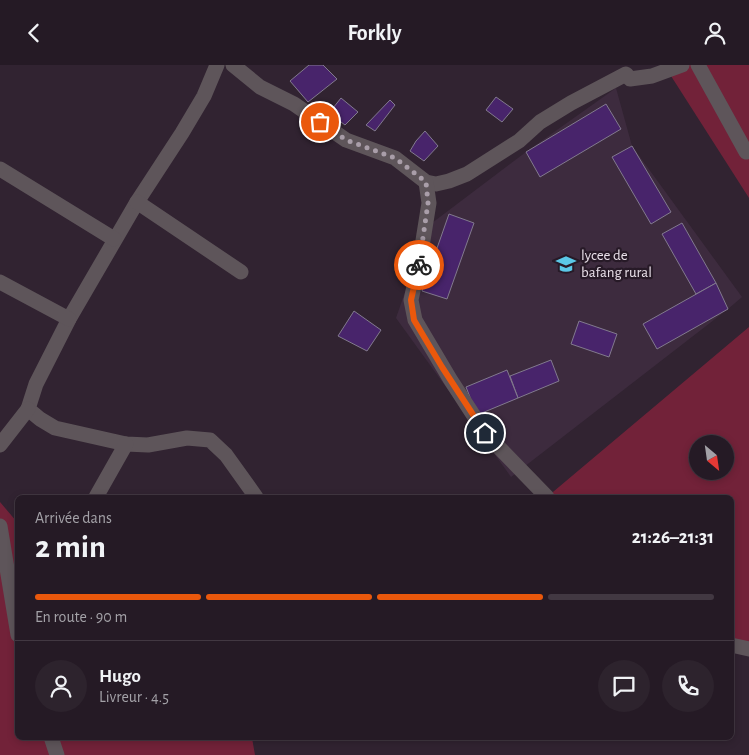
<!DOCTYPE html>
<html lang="fr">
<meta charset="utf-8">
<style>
:root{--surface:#251a25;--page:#2d232d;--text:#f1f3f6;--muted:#a3a1a7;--line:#423842;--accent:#ea580c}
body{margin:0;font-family:"Alegreya Sans",sans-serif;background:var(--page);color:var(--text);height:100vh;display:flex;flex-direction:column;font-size:19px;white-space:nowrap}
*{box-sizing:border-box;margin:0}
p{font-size:16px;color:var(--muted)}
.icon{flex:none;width:28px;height:28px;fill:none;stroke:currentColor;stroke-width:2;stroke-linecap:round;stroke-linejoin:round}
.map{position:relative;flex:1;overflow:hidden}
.panel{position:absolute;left:15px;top:430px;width:719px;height:245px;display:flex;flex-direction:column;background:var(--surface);border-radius:8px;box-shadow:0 2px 8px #0003,0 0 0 1px var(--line)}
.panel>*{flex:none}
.needle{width:32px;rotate:151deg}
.fabs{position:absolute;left:689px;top:370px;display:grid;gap:10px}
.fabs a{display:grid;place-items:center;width:45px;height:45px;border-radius:50%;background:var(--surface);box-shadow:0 2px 8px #0003,0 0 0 1px var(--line);font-size:25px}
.pin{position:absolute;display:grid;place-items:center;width:42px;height:42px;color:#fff;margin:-21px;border:2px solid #fff;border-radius:50%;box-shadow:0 1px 5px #0007}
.courier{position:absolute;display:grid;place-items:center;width:50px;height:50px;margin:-25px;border:4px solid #ea580c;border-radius:50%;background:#fff;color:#222;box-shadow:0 1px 6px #0007}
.head em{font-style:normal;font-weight:600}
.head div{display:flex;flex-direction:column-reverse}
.head{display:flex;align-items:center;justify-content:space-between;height:85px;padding:0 20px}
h1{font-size:32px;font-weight:600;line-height:38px}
.bar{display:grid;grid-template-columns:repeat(4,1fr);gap:8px 5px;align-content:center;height:60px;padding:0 20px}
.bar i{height:6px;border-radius:4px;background:var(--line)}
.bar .selected{background:var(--accent)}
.bar p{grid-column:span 4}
.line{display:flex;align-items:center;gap:12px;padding:0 20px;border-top:1px solid var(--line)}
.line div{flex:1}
.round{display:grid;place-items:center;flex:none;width:52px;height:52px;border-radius:26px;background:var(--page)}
header{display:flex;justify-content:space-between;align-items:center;height:65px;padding:0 20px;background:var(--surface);font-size:22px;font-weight:600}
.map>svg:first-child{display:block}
.built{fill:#3d2b3e}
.green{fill:#722239;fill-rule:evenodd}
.building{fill:#48246b;stroke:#827a8e}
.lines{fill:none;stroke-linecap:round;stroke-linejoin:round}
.minor{stroke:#5e555a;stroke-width:15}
.done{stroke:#a99ea9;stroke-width:5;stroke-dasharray:0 9}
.route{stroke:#ea580c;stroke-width:6}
.labels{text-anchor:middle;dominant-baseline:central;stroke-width:4.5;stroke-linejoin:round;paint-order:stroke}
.poi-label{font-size:15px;fill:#e9e0e9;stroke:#271a27;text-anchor:start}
</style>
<header><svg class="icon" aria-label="back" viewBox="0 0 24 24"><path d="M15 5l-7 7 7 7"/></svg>Forkly<svg class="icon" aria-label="person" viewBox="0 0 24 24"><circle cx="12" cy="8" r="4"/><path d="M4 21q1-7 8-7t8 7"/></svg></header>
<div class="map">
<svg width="749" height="690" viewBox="0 0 749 690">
<rect width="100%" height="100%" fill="#312331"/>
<!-- built -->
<path class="built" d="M616,23L632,81L742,232L728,244L511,412L396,253L428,161L526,87Z"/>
<!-- green -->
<g class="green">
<path d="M664,0H749V133Z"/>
<path d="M749,262V591L731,586V432H547ZM698,379H725V406H698Z"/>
<path d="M0,437L17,457L18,672L252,673L255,690H0Z"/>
</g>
<!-- building -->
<g class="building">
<path d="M309,0H323L337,14L308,37L290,16Z"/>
<path d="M496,32L513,44L502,57L486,45Z"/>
<path d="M341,33L358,47L345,60L329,48Z"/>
<path d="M390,35L395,40L375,66L366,60Z"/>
<path d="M606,39L621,64L540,112L526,87Z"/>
<path d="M425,66L438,81L424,96L410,86L416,76Z"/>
<path d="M632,81L671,147L651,159L612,92Z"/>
<path d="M449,149L474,158L447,234L422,226Z"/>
<path d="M682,158L716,218L696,229L662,169Z"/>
<path d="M716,218L728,244L657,284L643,259Z"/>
<path d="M354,246L381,265L367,286L338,271Z"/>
<path d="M579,256L617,269L609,292L571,279Z"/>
<path d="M551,295L559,316L518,333L510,311Z"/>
<path d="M507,305L518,333L477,350L466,322Z"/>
</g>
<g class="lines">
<!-- minor -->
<g class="minor">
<path d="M217,0L204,31L182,68L137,137L69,254L36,319L28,344L40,354L55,363L126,379L148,380L187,373L210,375L226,390L256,432"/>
<path d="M233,0L260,22L294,39L346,75L395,93L426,117L436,119L449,116L467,109L519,76L540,57L571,38L626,9L630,14L652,11L682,0"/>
<path d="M698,0L746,87"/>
<path d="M0,104L114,174"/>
<path d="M426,117L429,138L420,194L411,235L415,255L450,314L485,368L547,432"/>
<path d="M137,137L241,207"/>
<path d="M0,217L69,254"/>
<path d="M0,380L28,344"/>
<path d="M96,432L126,379"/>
<path d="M0,461L18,570"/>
<path d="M731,580L749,584"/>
<path d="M51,672L57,690"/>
</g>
</g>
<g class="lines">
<!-- done -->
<path class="done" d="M320,57L346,75L395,93L426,117L428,138L419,200"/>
<!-- route -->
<path class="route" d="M419,200L411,235L414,255L442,302L485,368"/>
</g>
<!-- icons -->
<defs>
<symbol id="school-bare" viewBox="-9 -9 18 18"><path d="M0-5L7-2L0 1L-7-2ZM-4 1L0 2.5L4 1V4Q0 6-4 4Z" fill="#5bc8e7" stroke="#271a27" stroke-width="2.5" paint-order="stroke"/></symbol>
</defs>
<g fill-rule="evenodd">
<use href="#school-bare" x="552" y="185" width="28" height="28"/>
</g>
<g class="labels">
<!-- poi labels -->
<g class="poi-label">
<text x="581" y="190">lycee de<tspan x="581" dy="17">bafang rural</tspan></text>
</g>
</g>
</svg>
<div class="fabs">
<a><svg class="needle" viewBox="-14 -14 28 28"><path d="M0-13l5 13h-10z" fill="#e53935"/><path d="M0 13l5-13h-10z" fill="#a3a1a7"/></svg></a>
</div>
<div class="pin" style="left:320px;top:57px;background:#ea580c"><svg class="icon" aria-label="bag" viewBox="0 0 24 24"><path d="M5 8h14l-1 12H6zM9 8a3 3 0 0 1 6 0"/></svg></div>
<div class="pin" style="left:485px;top:368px;background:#1f2937"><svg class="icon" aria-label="home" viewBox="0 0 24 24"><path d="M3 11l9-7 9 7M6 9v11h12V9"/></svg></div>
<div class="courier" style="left:419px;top:200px"><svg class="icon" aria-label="bike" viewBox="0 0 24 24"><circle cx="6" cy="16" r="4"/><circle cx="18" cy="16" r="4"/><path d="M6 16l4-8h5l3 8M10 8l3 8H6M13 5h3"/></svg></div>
<section class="panel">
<div class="head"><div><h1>2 min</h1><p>Arrivée dans</p></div><em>21:26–21:31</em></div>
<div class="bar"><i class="selected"></i><i class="selected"></i><i class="selected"></i><i></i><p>En route · 90 m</p></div>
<div class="line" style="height:90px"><a class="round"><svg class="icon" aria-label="person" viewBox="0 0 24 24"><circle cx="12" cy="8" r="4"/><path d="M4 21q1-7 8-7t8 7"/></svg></a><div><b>Hugo</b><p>Livreur · 4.5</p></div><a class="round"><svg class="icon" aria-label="chat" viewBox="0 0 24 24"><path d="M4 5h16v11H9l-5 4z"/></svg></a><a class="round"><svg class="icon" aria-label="phone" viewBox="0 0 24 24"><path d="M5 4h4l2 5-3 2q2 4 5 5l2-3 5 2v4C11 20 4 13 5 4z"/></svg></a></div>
</section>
</div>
